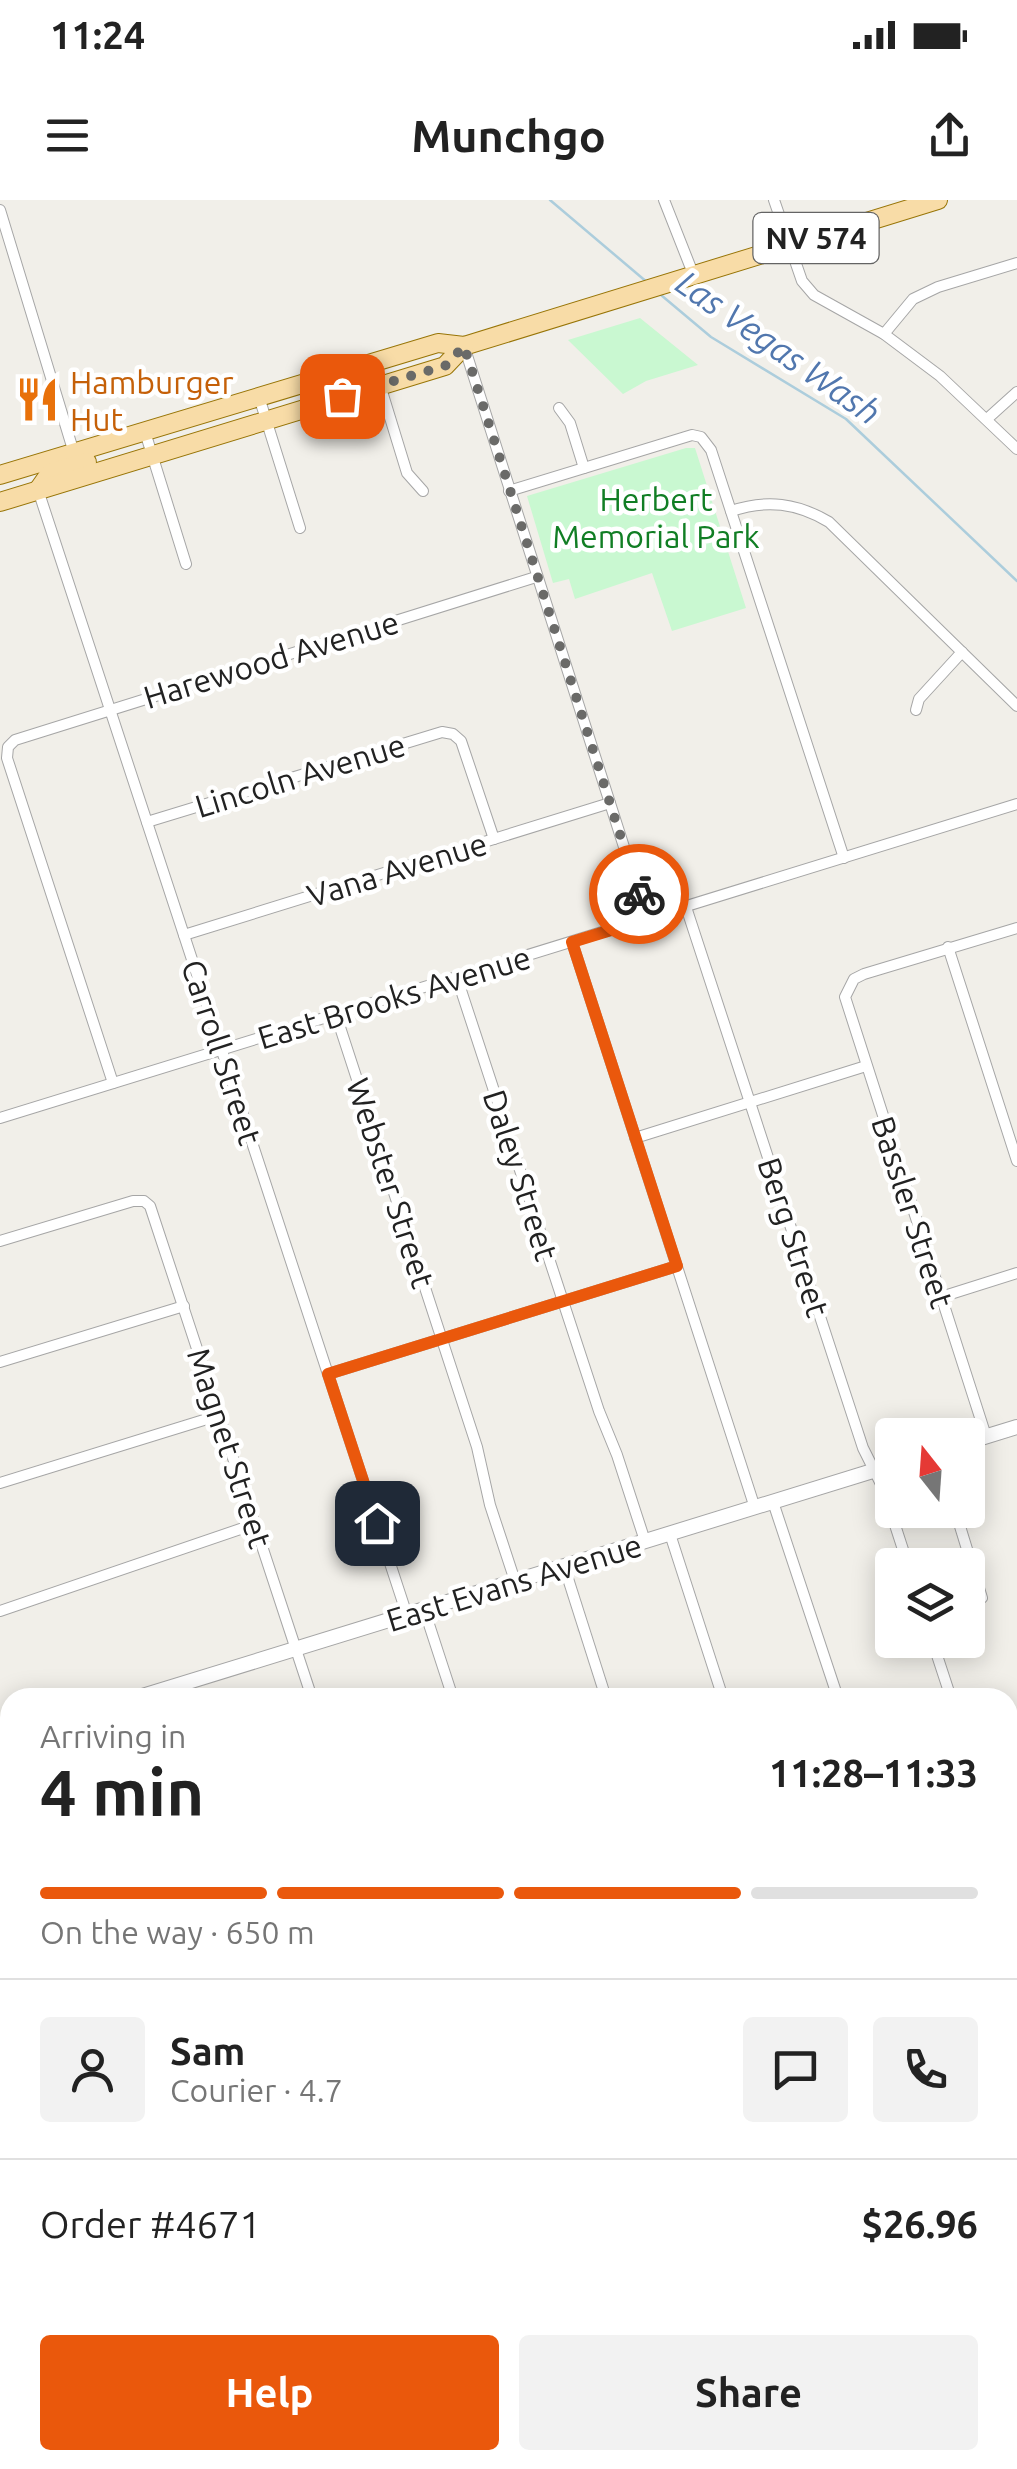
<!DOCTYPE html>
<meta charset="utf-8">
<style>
:root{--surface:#fff;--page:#f2f2f2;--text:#222;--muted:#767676;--line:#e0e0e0;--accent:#ea580c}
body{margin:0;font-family:Ubuntu,sans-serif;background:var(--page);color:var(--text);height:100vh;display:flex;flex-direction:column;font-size:38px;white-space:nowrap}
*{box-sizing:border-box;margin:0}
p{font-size:32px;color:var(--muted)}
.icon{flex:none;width:55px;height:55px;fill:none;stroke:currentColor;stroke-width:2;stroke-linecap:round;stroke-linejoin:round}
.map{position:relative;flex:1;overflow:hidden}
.panel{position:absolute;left:0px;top:1488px;width:1018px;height:782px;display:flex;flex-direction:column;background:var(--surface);border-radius:30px 30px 0 0;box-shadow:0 5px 25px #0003}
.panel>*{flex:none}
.needle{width:65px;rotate:343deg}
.tools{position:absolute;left:875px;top:1218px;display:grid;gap:20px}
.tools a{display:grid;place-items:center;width:110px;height:110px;border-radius:10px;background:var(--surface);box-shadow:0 5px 25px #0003;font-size:50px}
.pin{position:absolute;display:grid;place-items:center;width:85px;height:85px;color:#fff;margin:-42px;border-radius:20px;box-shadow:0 5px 15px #0006}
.courier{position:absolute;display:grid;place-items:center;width:100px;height:100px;margin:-50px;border:8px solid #ea580c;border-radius:50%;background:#fff;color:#222;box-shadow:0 2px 12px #0007}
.headline em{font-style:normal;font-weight:700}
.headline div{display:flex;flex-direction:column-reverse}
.headline{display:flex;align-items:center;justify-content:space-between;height:170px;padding:0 40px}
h1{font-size:65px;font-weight:700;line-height:75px}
.bar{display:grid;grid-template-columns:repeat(4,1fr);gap:15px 10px;align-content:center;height:120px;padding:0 40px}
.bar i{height:12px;border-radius:8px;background:var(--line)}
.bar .current{background:var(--accent)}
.bar p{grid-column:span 4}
.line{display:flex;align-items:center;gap:25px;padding:0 40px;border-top:2px solid var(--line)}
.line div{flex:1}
.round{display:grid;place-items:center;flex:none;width:105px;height:105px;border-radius:10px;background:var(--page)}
.primary-button{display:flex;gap:20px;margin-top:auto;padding:20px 40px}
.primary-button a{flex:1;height:115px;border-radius:10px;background:var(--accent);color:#fff;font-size:40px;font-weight:700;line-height:115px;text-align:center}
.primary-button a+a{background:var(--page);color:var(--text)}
.status{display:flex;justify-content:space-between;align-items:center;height:70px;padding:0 50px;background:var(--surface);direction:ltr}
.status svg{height:28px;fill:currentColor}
header{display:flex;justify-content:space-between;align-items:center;height:130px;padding:0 40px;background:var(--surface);font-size:45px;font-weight:700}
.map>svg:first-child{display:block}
.park{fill:#c9f8d1}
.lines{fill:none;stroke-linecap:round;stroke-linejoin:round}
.stream{stroke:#accddc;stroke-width:2.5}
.minor-casing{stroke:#a6a6a6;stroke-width:12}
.tertiary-casing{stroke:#a6a6a6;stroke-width:16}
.primary-casing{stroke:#987507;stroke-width:20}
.minor{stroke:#fff;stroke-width:10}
.tertiary{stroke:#fff;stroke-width:14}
.primary{stroke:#f8dca7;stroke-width:18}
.done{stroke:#6a6a68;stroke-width:10;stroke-dasharray:0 18}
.route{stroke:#ea580c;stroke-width:12}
.labels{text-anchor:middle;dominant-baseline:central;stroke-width:9;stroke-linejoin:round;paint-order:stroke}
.shield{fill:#fff;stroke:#646464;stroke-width:2.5}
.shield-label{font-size:30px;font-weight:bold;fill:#222}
.food-label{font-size:32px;fill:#c56008;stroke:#fff;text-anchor:start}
.park-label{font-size:32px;fill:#117e24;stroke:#fff}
.street-label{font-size:32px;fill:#222;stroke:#fff}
.water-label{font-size:35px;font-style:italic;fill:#5177ae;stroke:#fff}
</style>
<div class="status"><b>11:24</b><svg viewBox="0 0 49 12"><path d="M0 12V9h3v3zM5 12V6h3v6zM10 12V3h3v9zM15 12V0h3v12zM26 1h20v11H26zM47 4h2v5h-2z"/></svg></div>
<header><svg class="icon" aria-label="menu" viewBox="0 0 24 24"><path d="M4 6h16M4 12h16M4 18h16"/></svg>Munchgo<svg class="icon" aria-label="share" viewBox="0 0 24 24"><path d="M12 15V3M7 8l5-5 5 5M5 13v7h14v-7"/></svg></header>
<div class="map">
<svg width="1017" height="2269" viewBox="0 0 1017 2269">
<rect width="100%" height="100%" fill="#f1efe9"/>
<!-- park -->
<g class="park">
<path d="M640,118L698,165L646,181L623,194L568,140Z"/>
<path d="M686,248H695L746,408L672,431L652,373L575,399L569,379L553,383L527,296Z"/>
</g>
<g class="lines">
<!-- stream -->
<g class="stream">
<path d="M550,0L648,83"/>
<path d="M661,95L711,137L846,219L1017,381"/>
</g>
<defs>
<g id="minor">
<path d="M664,0L694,76"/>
<path d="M774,0L802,81L814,95L884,134L940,176L1017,249"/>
<path d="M0,10L74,253"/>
<path d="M884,134L913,99L938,87L1017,63"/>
<path d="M464,146L647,719"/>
<path d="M380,185L407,273L423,291"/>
<path d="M259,197L300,328"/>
<path d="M559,208L570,223L584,268"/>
<path d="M987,219L1017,192"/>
<path d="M145,232L186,364"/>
<path d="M38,290L407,1415"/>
<path d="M509,291L692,235L701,237L711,250L844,658"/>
<path d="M731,311C767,299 797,303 829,322L1017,506"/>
<path d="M916,510L919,499L962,452"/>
<path d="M147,622L442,532L453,534L461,541L494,639"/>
<path d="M686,707L863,1248L883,1288L908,1365"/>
<path d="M184,735L610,603"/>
<path d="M572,742L755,1308"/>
<path d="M948,747L1017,961"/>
<path d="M457,778L599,1211L617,1255L645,1341"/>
<path d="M336,815L477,1247L490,1305L515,1381"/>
<path d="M113,883L7,558L8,547L15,540L536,377"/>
<path d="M0,918L1017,604"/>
<path d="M635,938L866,866"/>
<path d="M0,1041L133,1001H144L150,1006L312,1498"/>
<path d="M941,1097L1017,1073"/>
<path d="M0,1162L184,1106"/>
<path d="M328,1174L677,1066"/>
<path d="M986,1236L845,797L854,779L864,774L1017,728"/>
<path d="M0,1283L220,1215"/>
<path d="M773,1302L838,1498"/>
<path d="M955,1310L982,1398"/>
<path d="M670,1334L723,1498"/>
<path d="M564,1366L606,1498"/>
<path d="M424,1409L453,1498"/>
<path d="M0,1411L255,1324"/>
<path d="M932,1440L951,1498"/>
<path d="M0,1677L10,1708"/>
<path d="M0,1883L10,1880"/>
<path d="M0,2054L10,2085"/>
<path d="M1008,2132L1017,2119"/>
<path d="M0,2174L10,2171"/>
<path d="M1008,2226L1017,2256"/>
<path d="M67,2260L70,2269"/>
<path d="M191,2260L194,2269"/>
<path d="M314,2260L317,2269"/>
<path d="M437,2260L440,2269"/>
<path d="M561,2260L564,2269"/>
<path d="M713,2260L723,2269"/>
<path d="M818,2260L829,2269"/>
<path d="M903,2269L910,2260"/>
</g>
<g id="tertiary">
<path d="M968,1242L1017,1227"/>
<path d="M136,1498L892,1265"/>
<path d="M0,1539L10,1536"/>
</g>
<g id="primary">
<path d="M0,275L438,143L464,146L938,0"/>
<path d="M38,290L50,273L87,262"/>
<path d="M0,302L445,166L464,146"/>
<path d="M1008,1940L1017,1927"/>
<path d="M1008,1987L1017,1974"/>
<path d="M755,2269L763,2260"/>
<path d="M792,2269L799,2260"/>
</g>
</defs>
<!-- minor casing -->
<use href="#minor" class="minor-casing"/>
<!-- tertiary casing -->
<use href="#tertiary" class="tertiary-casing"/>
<!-- primary casing -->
<use href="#primary" class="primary-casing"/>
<!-- minor -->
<use href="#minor" class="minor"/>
<!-- tertiary -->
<use href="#tertiary" class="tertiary"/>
<!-- primary -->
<use href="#primary" class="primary"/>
</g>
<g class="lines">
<!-- done -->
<path class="done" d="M342,196L445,166L464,146L639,694"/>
<!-- route -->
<path class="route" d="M377,1323L328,1174L677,1066L572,742L647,719L639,694"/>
</g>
<!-- icons -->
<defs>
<symbol id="restaurant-bare" viewBox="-9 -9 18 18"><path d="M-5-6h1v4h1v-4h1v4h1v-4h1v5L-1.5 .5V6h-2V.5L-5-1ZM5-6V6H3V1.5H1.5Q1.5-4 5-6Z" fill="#e8710a" stroke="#fff" stroke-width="2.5" paint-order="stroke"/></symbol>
</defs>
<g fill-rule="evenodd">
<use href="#restaurant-bare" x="6" y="168" width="63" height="63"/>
</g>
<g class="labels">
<!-- shield labels -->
<rect class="shield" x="753.5" y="13" width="125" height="50" rx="8"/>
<g class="shield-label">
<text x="816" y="38">NV 574</text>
</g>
<!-- food labels -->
<g class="food-label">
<text x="70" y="182">Hamburger<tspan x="70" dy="37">Hut</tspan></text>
</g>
<!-- park labels -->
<g class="park-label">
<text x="656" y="299">Herbert<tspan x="656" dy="37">Memorial Park</tspan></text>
</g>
<!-- street labels -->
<g class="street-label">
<text transform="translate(271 459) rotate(-17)">Harewood Avenue</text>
<text transform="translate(300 575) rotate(-17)">Lincoln Avenue</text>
<text transform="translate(397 669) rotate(-17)">Vana Avenue</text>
<text transform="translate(394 797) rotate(-17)">East Brooks Avenue</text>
<text transform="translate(222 852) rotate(72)">Carroll Street</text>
<text transform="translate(521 975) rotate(72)">Daley Street</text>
<text transform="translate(391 983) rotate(72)">Webster Street</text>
<text transform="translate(913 1012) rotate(72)">Bassler Street</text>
<text transform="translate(794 1037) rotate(72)">Berg Street</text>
<text transform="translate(230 1248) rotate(72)">Magnet Street</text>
<text transform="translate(514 1382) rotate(-17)">East Evans Avenue</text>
</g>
<!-- water labels -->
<g class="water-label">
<text transform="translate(779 147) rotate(35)">Las Vegas Wash</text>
</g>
</g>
</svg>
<div class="tools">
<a><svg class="needle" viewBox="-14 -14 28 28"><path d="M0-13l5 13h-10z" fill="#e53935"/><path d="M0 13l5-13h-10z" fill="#767676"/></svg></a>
<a><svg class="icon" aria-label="layers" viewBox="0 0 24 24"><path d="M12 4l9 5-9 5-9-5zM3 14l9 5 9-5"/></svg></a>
</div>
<div class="pin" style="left:342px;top:196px;background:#ea580c"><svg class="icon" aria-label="bag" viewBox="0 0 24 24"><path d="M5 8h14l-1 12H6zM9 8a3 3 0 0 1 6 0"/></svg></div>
<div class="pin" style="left:377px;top:1323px;background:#1f2937"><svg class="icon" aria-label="home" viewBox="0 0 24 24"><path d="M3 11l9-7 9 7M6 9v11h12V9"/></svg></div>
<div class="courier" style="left:639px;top:694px"><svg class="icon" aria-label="bike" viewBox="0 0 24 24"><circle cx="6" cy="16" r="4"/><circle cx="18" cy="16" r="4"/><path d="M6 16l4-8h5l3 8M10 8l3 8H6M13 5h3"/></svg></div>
<section class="panel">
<div class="headline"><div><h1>4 min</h1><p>Arriving in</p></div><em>11:28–11:33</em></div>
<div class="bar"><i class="current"></i><i class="current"></i><i class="current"></i><i></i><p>On the way · 650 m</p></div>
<div class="line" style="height:180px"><a class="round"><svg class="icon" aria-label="person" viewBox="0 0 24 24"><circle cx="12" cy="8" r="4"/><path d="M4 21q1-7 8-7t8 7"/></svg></a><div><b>Sam</b><p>Courier · 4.7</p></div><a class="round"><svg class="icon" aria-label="chat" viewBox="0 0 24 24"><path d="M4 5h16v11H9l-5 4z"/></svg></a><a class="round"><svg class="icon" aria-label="phone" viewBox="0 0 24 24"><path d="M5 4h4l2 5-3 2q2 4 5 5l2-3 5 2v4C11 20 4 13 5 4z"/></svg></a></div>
<div class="line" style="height:130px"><div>Order #4671</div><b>$26.96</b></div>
<div class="primary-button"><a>Help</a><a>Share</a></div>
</section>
</div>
